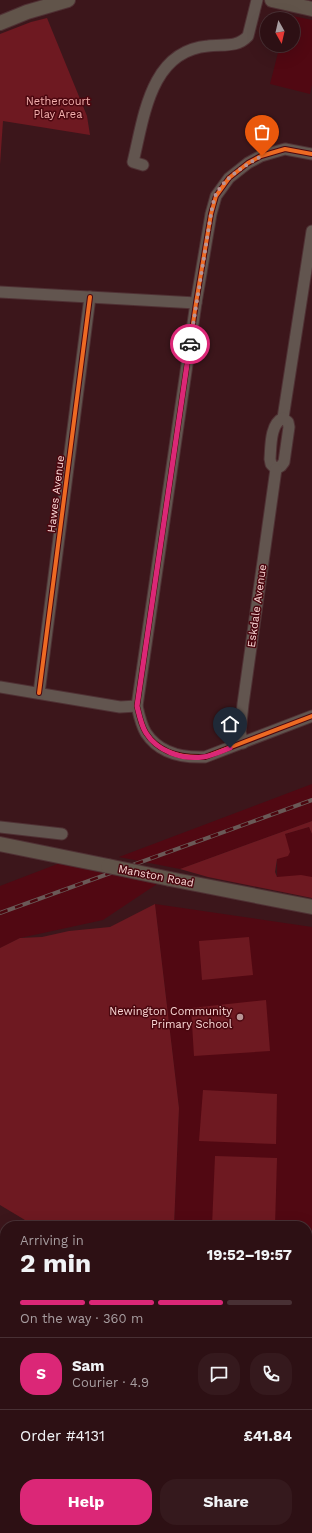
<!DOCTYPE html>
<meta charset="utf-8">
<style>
:root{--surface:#2d1014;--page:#35191d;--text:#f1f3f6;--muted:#a79da0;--line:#483034;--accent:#db2777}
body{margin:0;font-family:"Work Sans",sans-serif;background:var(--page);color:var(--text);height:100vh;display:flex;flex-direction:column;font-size:15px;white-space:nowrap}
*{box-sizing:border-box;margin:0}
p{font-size:13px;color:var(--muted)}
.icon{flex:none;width:22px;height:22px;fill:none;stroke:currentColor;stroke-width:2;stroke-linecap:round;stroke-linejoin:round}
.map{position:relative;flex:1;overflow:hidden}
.drawer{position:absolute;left:0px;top:1221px;width:312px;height:312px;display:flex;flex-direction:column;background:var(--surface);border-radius:16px 16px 0 0;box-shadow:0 4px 16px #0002,0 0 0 1px var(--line)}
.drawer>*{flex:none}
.needle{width:26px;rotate:172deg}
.controls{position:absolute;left:260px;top:12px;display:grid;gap:8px}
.controls a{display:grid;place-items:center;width:40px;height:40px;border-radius:50%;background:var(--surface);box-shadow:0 4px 16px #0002,0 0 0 1px var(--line);font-size:20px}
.pin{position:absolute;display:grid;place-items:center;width:34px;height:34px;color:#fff;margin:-41px -17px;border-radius:50% 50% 50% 0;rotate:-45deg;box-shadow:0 0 4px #0007}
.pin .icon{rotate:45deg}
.courier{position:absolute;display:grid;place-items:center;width:40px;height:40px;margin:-20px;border:3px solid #db2777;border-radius:50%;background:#fff;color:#222;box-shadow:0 1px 5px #0007}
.head em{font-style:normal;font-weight:700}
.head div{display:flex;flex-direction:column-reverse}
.head{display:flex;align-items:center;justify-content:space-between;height:68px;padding:0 20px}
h1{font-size:26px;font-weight:700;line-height:30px}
.bar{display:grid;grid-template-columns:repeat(4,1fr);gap:6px 4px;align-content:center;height:48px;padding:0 20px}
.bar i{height:5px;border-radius:3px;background:var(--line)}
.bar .active{background:var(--accent)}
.bar p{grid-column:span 4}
.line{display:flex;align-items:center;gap:10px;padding:0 20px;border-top:1px solid var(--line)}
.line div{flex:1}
.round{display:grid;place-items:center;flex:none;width:42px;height:42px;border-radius:16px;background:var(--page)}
.action{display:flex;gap:8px;margin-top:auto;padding:8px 20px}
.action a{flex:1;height:46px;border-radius:16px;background:var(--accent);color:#fff;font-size:16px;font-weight:700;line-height:46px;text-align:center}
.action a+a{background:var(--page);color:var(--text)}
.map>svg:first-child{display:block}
.built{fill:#510812}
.green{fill:#6e1921}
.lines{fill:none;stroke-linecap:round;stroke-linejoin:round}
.minor-casing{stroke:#4f3134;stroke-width:13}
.major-casing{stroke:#4f3134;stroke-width:16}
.minor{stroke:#62554f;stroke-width:11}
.major{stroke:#61544a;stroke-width:14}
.rail-casing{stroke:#6a5957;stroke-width:4}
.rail{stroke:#4b070f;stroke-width:2.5;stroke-dasharray:8;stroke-linecap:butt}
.major-bridge-casing{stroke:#4f3134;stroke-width:16;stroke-linecap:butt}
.major-bridge{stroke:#61544a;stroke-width:14}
.cycleway-casing{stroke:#4b070f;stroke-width:6}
.cycleway{stroke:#ed6a23;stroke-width:4}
.done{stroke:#b89495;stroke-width:4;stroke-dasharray:0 7.2}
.route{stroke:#db2777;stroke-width:5}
.poi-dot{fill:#b89495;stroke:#4b070f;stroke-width:1.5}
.labels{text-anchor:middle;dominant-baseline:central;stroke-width:3;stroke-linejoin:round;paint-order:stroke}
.park-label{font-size:11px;fill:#f3b0ae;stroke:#4b070f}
.street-label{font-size:11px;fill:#fbd8d6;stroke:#4b070f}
.poi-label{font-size:11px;fill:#fbd8d6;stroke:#4b070f;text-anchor:end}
</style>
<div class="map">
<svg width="312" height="1533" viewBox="0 0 312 1533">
<rect width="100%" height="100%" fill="#3c161b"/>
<!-- built -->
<g class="built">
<path d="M288,15L312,20V85L310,94L270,84L280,45H293V19H287Z"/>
<path d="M312,784V821L180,869L119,857Z"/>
<path d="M309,827L312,834V878L277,877V859L285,834Z"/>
<path d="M60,863L156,880L157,884L103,920L20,938L0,948V886Z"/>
<path d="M155,904L312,927V1274L307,1275V1226H174L179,1108Z"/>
</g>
<!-- green -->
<g class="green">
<path d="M47,18L87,116L90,135L3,121L0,165V34L31,22Z"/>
<path d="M312,821V834L309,827L285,834L290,852L288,856L277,859L275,872L277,877L301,875L312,877V898L208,877L180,869Z"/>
<path d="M155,904L179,1108L174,1226H35L0,1205V948L20,938L42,937L69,931L110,927Z"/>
<path d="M249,937L253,975L202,980L199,941Z"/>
<path d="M266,1000L270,1051L194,1056L191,1008Z"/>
<path d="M203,1090L277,1094L276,1144L199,1141Z"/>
<path d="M215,1156L277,1158L275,1226H212Z"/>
</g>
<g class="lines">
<defs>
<g id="minor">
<path d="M312,154L285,149L261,156L248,163L229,178L216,196L211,214L196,303L137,706C139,715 141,725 146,733C159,753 182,758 205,757L312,716"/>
<path d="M143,165L133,162C144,117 150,51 208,46C223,44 237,48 248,36L257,0"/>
<path d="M0,292L196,303"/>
<path d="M283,418L312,231"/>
<path d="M283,418L288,422L289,427L284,462L281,466L276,469L271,464L270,459C271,446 270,424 283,418Z"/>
<path d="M0,687L120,707L137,706"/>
<path d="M39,693L90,297"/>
<path d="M243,743L240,732L243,704L276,469"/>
<path d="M0,827L62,834"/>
<path d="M0,1241L5,1237"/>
<path d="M307,1319H312"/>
<path d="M0,1418L5,1408"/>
<path d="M257,1528L258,1533"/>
<path d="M51,1533L52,1528"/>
<path d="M138,1533L140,1528"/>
</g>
<g id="major">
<path d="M272,0L312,9"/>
<path d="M0,23L27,12L68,0"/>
<path d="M0,844L108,866"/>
<path d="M170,879L312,907"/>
</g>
</defs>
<!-- minor casing -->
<use href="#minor" class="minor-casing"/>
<!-- major casing -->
<use href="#major" class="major-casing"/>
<!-- minor -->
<use href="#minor" class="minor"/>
<!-- major -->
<use href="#major" class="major"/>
<defs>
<path id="rail" d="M0,913L312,800"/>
</defs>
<!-- rail casing -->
<use href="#rail" class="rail-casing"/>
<!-- rail -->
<use href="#rail" class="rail"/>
<defs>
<path id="major-bridge" d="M108,866L170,879"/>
</defs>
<!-- major-bridge casing -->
<use href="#major-bridge" class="major-bridge-casing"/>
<!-- major-bridge -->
<use href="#major-bridge" class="major-bridge"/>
<defs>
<g id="cycleway">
<path d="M312,154L285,149L261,156L248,163L229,178L216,196L211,214L196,303L137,706C139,715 141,725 146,733C159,753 182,758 205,757L312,716"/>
<path d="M39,693L90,297"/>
</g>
</defs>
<!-- cycleway casing -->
<use href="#cycleway" class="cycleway-casing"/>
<!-- cycleway -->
<use href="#cycleway" class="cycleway"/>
</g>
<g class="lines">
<!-- done -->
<path class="done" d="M190,344L211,214C212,209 213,202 215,196C224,178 245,165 262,156"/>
<!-- route -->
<path class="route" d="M190,344L137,706C139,714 141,725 146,733C157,751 182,760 203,757C212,756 222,751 230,748"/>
</g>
<!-- markers -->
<circle class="poi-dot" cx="240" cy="1017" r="4"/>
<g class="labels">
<!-- park labels -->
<g class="park-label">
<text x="58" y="101">Nethercourt<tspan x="58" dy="13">Play Area</tspan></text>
</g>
<!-- street labels -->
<g class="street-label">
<text transform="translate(56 494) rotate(-83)">Hawes Avenue</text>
<text transform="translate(257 606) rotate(-82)">Eskdale Avenue</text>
<text transform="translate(156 876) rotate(11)">Manston Road</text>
</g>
<!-- poi labels -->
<g class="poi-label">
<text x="232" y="1011">Newington Community<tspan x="232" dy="13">Primary School</tspan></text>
</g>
</g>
</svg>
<div class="controls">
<a><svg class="needle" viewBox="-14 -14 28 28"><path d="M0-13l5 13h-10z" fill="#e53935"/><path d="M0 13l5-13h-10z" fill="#a79da0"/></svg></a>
</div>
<div class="pin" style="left:262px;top:156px;background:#ea580c"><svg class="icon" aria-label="bag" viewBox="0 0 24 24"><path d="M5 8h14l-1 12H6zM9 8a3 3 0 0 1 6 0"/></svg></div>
<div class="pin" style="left:230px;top:748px;background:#1f2937"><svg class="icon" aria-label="home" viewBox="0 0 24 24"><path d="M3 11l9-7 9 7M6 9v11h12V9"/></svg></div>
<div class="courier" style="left:190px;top:344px"><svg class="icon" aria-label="car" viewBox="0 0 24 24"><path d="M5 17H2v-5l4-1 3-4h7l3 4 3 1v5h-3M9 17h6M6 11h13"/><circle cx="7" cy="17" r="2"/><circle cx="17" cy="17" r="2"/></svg></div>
<section class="drawer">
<div class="head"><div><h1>2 min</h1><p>Arriving in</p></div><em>19:52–19:57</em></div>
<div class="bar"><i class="active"></i><i class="active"></i><i class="active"></i><i></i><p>On the way · 360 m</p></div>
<div class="line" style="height:72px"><b class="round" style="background:var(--accent);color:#fff">S</b><div><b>Sam</b><p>Courier · 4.9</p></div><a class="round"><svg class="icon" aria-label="chat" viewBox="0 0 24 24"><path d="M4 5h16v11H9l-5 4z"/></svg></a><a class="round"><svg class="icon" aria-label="phone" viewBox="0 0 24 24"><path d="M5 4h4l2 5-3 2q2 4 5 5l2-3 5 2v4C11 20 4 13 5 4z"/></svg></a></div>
<div class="line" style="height:52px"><div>Order #4131</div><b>£41.84</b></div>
<div class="action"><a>Help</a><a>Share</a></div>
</section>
</div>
